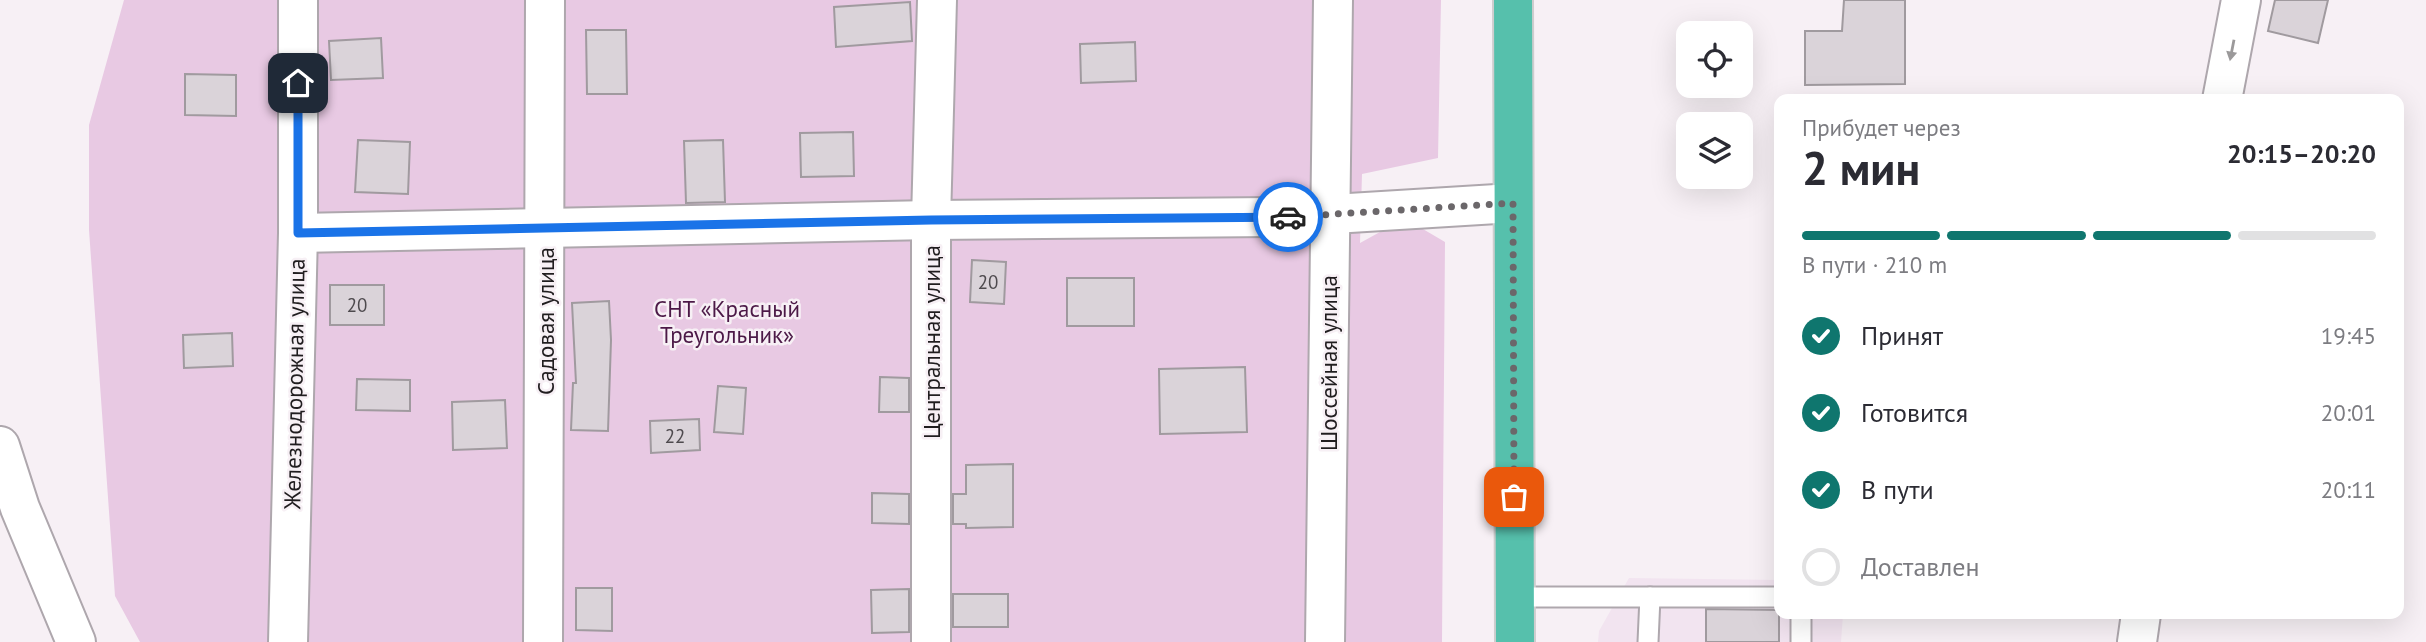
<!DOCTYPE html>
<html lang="ru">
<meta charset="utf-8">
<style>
:root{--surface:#fff;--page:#f2f2f3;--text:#2b2b33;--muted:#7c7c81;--line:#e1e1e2;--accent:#0f766e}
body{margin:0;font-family:"PT Sans",sans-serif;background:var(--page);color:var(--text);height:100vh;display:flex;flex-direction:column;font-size:26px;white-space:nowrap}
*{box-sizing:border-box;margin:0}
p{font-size:23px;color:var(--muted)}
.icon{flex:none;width:38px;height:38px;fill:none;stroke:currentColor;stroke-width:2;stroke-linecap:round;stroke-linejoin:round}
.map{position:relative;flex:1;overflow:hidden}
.details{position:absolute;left:1774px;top:94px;width:630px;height:525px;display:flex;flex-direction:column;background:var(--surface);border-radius:14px;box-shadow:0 7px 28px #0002}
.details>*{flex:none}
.fabs{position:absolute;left:1676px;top:21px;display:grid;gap:14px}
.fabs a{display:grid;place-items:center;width:77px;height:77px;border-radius:14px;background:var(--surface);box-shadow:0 7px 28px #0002;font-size:35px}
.pin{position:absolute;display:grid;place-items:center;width:60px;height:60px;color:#fff;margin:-30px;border-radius:14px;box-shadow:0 4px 10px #0006}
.courier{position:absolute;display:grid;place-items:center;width:70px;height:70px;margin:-35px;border:5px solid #1a73e8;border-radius:50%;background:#fff;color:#222;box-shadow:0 2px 9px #0007}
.summary em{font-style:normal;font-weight:700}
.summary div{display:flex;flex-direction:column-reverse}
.summary{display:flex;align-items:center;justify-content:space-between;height:119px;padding:0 28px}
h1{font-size:46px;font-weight:700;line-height:52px}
.bar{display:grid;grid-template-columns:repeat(4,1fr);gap:10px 7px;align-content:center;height:84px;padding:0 28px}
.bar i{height:9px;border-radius:5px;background:var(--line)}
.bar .active{background:var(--accent)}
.bar p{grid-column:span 4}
ol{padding:0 28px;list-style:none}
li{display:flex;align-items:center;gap:21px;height:77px}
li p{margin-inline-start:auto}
li .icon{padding:7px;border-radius:50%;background:var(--accent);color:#fff;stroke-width:4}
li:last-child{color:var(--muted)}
li i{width:38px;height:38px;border:4px solid var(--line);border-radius:50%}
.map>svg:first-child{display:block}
.built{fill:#f2e4f0}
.green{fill:#e8c9e3}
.building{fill:#dad3d9;stroke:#a09a9f;stroke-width:2}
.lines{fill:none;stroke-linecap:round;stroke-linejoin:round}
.service-casing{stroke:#aea7ad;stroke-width:23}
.minor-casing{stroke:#aea7ad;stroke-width:42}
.trunk-casing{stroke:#cecdce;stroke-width:42}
.service{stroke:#fff;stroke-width:19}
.minor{stroke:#fff;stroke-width:38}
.trunk{stroke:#56c0ac;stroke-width:38}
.oneway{fill:#9b999a}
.done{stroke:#6b676a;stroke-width:7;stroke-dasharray:0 12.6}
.route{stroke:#1a73e8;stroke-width:9}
.labels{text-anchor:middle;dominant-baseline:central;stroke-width:5;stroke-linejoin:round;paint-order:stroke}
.number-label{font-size:19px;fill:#4e4a4e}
.park-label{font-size:23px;fill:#4c1947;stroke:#f7f0f5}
.street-label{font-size:23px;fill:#201d1f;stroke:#f7f0f5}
</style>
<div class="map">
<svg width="2426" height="642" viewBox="0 0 2426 642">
<rect width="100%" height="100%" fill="#f7f0f5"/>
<!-- built -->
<path class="built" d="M1629,578L1780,580V614H1843L1841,642H1598L1599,631Z"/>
<!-- green -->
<path class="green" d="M124,0H1441L1438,158L1362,174L1360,243L1380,232L1411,222L1445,242L1442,642H140L115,596L89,230V125Z"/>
<!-- building -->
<g class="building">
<path d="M1844,0H1905V84L1805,85V31H1842Z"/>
<path d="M2275,0H2328L2318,43L2268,31Z"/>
<path d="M910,2L912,41L836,47L834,7Z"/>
<path d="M586,30H626L627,94H587Z"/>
<path d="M381,38L383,78L331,80L329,41Z"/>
<path d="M1135,42L1136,81L1081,83L1080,44Z"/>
<path d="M185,74L236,75V116L185,115Z"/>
<path d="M853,132L854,176L801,177L800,133Z"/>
<path d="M358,140L410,142L408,194L355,192Z"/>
<path d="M723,140L725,202L686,203L684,141Z"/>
<path d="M972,260L1006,262L1004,304L970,302Z"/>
<rect x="1067" y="278" width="67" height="48"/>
<rect x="330" y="285" width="54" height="40"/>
<path d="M609,301L611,340L608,431L571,430L573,383H576L572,303Z"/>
<path d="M232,333L233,366L184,368L183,335Z"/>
<path d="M1245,367L1247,432L1160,434L1159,369Z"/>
<path d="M880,377L909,378V412H879Z"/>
<path d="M357,379L410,380V411L356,410Z"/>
<path d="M718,386L746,388L743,434L714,432Z"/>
<path d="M505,400L507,448L453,450L452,402Z"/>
<path d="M699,419L700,450L651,453L650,421Z"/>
<path d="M1013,464V527L966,528V524H953V494H966V465Z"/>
<path d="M872,493L909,494V524L872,523Z"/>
<path d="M576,588H612V631L576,630Z"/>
<path d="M909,589V632L872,633L871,590Z"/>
<rect x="953" y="594" width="55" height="33"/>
<path d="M1706,609L1779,610V642H1706Z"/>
</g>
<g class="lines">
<defs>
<g id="service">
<path d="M1515,597H1650L1648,642"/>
<path d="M1650,597H1780"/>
<path d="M1801,614V642"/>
</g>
<g id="minor">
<path d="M2222,100L2241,0"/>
<path d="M298,233L931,220L1284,217L1513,203"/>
<path d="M0,446L20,508L76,642"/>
<path d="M288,642L298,233V0"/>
<path d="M543,642L545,0"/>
<path d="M931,642V220L937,0"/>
<path d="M1325,642L1333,0"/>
<path d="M2137,642L2141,614"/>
</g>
<path id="trunk" d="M1513,0L1515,642"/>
</defs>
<!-- service casing -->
<use href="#service" class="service-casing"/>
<!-- minor casing -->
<use href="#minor" class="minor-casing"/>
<!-- trunk casing -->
<use href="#trunk" class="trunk-casing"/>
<!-- service -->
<use href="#service" class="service"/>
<!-- minor -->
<use href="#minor" class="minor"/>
<!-- trunk -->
<use href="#trunk" class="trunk"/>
</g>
<!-- one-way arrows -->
<defs><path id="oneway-solid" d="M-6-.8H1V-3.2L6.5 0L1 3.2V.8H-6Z" transform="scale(1.75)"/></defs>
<use class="oneway" href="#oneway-solid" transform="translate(2232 50) rotate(101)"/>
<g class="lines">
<!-- done -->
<path class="done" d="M1288,217L1513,203L1514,497"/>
<!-- route -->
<path class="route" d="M298,83V233L931,220L1288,217"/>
</g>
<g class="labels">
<!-- number labels -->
<g class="number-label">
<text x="988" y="282">20</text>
<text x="357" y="305">20</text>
<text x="675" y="436">22</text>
</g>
<!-- park labels -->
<g class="park-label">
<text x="727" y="308">СНТ «Красный<tspan x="727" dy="26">Треугольник»</tspan></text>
</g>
<!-- street labels -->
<g class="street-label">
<text transform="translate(545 321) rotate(-90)">Садовая улица</text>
<text transform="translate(931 342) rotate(-90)">Центральная улица</text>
<text transform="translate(1328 363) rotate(-90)">Шоссейная улица</text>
<text transform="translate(294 384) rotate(-89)">Железнодорожная улица</text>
</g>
</g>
</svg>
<div class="fabs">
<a><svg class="icon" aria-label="locate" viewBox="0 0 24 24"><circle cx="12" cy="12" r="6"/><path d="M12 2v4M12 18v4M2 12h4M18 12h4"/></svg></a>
<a><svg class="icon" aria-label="layers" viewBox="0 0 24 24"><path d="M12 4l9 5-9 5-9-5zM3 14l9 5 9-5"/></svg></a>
</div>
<div class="pin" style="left:1514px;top:497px;background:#ea580c"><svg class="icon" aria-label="bag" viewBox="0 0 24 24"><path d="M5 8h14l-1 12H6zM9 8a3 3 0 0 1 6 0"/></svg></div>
<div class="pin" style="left:298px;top:83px;background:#1f2937"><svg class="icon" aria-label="home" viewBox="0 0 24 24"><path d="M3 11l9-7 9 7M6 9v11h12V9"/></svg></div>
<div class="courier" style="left:1288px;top:217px"><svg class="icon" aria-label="car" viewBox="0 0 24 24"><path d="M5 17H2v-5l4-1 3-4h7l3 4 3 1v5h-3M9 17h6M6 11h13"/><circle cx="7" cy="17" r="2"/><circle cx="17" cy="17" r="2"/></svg></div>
<section class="details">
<div class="summary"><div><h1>2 мин</h1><p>Прибудет через</p></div><em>20:15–20:20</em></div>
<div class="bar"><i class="active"></i><i class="active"></i><i class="active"></i><i></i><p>В пути · 210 m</p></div>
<ol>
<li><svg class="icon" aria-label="check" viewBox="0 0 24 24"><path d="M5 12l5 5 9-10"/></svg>Принят<p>19:45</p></li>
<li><svg class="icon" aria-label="check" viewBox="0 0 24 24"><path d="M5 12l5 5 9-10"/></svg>Готовится<p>20:01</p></li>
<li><svg class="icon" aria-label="check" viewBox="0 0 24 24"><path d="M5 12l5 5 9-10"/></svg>В пути<p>20:11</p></li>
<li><i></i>Доставлен</li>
</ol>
</section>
</div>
